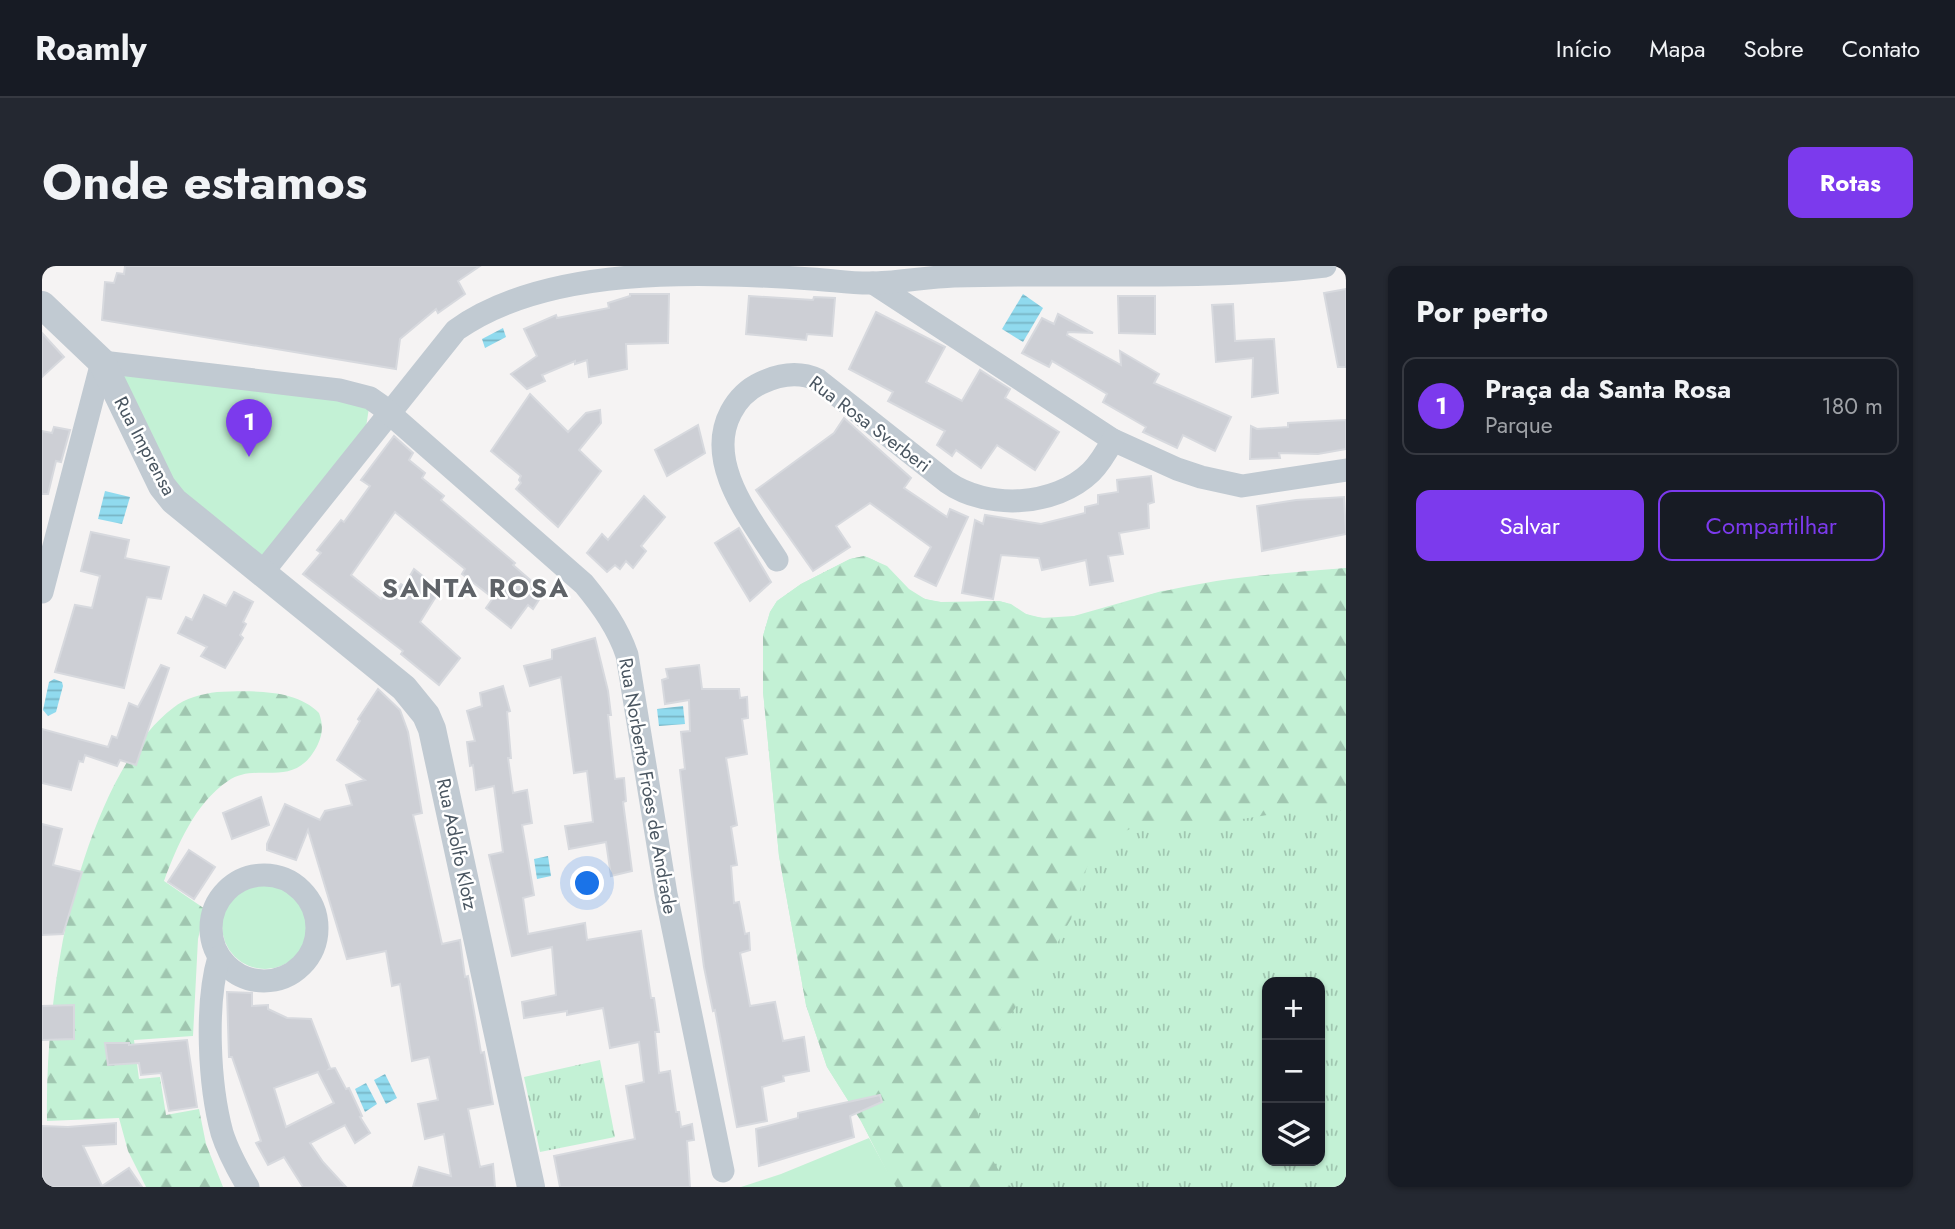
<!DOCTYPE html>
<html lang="pt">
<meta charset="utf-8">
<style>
:root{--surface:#171b24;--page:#242831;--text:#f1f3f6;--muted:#9ea1a6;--line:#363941;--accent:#7c3aed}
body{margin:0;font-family:Jost,sans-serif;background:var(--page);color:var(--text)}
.controls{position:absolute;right:21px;bottom:21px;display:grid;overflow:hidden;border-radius:14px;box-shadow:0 2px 5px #0004}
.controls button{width:63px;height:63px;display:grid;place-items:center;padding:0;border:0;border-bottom:2px solid var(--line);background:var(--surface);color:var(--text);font:35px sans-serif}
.you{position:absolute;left:546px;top:618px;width:24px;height:24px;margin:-18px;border:5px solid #fff;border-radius:50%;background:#1a73e8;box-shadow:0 0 0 10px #1a73e833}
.badge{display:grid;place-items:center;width:46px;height:46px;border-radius:50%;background:var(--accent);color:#fff;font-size:23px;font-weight:700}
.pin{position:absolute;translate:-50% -58px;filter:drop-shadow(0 2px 4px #0008)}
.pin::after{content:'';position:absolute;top:37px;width:24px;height:21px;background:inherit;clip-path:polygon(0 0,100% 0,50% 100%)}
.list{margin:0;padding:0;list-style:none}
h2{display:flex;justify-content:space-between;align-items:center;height:91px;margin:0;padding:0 28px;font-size:30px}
h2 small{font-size:23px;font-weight:400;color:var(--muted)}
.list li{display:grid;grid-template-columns:46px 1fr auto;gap:21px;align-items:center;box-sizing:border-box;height:98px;margin:0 14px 14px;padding:0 14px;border:2px solid var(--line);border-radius:14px}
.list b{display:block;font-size:26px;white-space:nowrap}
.list p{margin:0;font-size:23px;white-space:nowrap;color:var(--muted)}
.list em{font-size:23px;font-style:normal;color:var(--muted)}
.actions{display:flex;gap:14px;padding:21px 28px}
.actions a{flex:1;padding:16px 0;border:2px solid var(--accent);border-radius:14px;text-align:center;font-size:24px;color:var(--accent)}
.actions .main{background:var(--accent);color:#fff}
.icon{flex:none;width:38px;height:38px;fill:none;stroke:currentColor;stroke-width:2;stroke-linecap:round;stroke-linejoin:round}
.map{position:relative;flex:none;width:1304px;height:921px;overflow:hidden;border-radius:14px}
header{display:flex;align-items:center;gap:42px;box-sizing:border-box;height:98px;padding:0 35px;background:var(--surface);border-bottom:2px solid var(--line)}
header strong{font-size:33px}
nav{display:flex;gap:38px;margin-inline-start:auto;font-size:24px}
.intro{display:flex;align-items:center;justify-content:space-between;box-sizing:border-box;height:168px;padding:0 42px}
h1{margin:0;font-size:49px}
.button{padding:18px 32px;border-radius:14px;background:var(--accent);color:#fff;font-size:24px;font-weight:700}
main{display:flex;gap:42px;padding:0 42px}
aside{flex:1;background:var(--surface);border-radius:14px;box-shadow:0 2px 5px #0004}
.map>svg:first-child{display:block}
.grass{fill:url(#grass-tufts);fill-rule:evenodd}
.forest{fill:url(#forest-firs)}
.park{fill:#c3f1d5}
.water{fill:url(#water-rules)}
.building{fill:#cdcfd5;stroke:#d7d9de;stroke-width:2;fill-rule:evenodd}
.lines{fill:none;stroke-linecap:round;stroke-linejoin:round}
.minor{stroke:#c1cad2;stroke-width:23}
.tertiary{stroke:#c1cad2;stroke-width:28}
.labels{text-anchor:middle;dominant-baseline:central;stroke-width:5;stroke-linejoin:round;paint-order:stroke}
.street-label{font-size:19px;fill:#4a5661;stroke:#fff}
.district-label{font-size:26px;font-weight:bold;letter-spacing:2px;fill:#5f6368;stroke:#fff}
</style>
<header>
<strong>Roamly</strong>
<nav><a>Início</a><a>Mapa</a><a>Sobre</a><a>Contato</a></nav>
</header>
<div class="intro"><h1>Onde estamos</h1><a class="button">Rotas</a></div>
<main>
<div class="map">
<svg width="1304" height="921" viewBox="0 0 1304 921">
<defs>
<pattern id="grass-tufts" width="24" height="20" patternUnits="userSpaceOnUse" patternTransform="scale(1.75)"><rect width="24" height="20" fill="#c3f1d5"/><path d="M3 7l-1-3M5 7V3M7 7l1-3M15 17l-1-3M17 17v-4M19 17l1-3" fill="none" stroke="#a0c6b0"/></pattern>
<pattern id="forest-firs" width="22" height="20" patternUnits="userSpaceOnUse" patternTransform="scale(1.75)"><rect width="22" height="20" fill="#c3f1d5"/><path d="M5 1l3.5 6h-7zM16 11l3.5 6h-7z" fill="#a0c6b0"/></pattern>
<pattern id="water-rules" width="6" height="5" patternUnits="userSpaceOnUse" patternTransform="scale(1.75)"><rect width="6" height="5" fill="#90daee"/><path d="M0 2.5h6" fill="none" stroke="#78b4c4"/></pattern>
</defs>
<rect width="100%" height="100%" fill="#f5f3f3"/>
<g class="grass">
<path d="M 822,290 L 845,300 L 867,323 L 883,333 L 899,336 L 957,335 L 969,338 L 984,348 L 1000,352 L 1032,350 L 1120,325 L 1304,302 L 1304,921 L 853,921 L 819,855 L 785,801 L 764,739 L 737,590 L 721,425 L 721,370 L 728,346 L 735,335 L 759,318 L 808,293 ZM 1225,716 L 1278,716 L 1278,895 L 1225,895 Z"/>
<polygon points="558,794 573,871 498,886 482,811"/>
</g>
<g class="forest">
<path d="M 822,290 C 852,299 859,327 887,334 C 909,340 933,334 956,335 C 967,336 974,344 984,348 C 994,352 1006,353 1016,352 C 1051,350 1085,334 1119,326 C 1180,311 1242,307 1304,302 L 1304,545 L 1269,542 L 1168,558 L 1124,558 L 1090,562 L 1067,573 L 1050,585 L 1029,653 L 1001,702 L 953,771 L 940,803 L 936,851 L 947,888 L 963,915 L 969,921 L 853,921 L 819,855 L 785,801 L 764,739 L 737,590 L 721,425 L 721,370 L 728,346 L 735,335 L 759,318 L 808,293 Z"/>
<path d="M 175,426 C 207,425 253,422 277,447 C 281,458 281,467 276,478 C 253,526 216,494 186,515 C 153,537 135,580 122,615 L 163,643 L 156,673 L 151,770 L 92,774 L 97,813 L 118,811 L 124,849 L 157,843 L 164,878 L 181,921 L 104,921 L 86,885 L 77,852 L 5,855 C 4,799 9,741 19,685 C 32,611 69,489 131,442 C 143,432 160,428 175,426 Z"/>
</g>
<g class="park">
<polygon points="79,108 316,133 327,142 324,161 228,285 217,290 129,222"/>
<circle cx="223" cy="660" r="43"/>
<polygon points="827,872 854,921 699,921 739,908"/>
</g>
<g class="water">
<polygon points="981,28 1001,42 981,76 960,63"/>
<polygon points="461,62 464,71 443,82 440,73"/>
<polygon points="63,225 88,231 80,258 56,253"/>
<polygon points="12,413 20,416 21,420 14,446 6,450 1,444 7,416"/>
<polygon points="641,440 643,458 617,460 615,443"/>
<polygon points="506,590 509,610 495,613 492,593"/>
<polygon points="343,808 355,832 344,838 332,814"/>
<polygon points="324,817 335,838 323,846 313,823"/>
</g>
<g class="building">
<polygon points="83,0 438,0 416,15 423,28 396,47 394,43 358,73 354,103 60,54 63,16 72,17 75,7 82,8"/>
<polygon points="1304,23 1304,101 1296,101 1282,27"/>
<polygon points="588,28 627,28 626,77 584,78 585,103 547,111 545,94 533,98 533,95 500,109 503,115 485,123 469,108 495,90 482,63 514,49 515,52 567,42 566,37 588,30"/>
<polygon points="707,30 771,34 772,31 793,32 790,70 765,68 764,74 704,68"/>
<polygon points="1076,30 1113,30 1113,68 1077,67"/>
<polygon points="1191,38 1193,75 1232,73 1236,127 1210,131 1211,92 1174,96 1170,39"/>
<polygon points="834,46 903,81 884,116 920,135 938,104 968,123 963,132 1017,166 993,204 955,179 939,202 914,184 910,190 895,179 903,165 846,135 851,126 807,103"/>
<polygon points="1016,48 1051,67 1026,66 1025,69 1079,99 1078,85 1117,108 1112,117 1189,151 1173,185 1141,169 1135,182 1101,166 1104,161 1061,136 1065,128 1010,95 1007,101 980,87 1000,52 1012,58"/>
<polygon points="0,67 22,91 0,111"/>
<polygon points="488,128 526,166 544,147 558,144 559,157 537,184 559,205 516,261 474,223 479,217 477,214 479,210 449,185"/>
<polygon points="802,152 869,212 862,222 905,251 908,243 926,251 894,320 873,310 889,281 828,237 794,260 808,281 771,305 714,224 792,167"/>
<polygon points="1304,154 1304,183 1276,188 1237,187 1238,192 1208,193 1209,160 1215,163 1246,161 1246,157"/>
<polygon points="656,159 663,187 625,210 613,184"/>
<polygon points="12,161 28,164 19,196 14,195 6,228 0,228 0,165 10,167"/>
<polygon points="352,170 371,187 367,194 383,207 380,212 402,230 399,234 473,297 471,299 502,326 491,343 486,339 469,362 444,342 451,332 420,308 423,303 353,246 309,309 339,333 346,325 351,328 359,318 362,320 372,303 398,324 378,356 418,392 397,419 359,388 361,385 261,308 279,287 275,284 299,254 302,256 328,220 319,214"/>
<polygon points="1109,210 1112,236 1106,238 1107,262 1077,267 1081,288 1066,290 1071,315 1048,319 1044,294 1000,304 997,292 959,289 951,333 920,327 933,254 941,258 943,249 999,258 1043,247 1043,241 1056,238 1056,229 1076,226 1075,214"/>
<polygon points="602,230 623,251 599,280 604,285 591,302 584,295 578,303 573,299 565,306 545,287 560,268 566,274"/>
<polygon points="1302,231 1304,268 1220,285 1215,240 1254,234"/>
<polygon points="697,262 729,316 708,335 673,277"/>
<polygon points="49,266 87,274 83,292 127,301 119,333 105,331 82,422 13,406 33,339 50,342 58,310 39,305"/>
<polygon points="192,326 211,336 201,356 204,358 198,369 201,372 183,402 159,390 165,381 136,367 144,351 150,354 162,329 184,340"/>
<polygon points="553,372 566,425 569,449 566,449 573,513 582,512 584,535 581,536 590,605 569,610 564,576 527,583 523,560 551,556 545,505 532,507 519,411 488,420 482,400 510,393 510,384"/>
<polygon points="119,399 127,402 94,499 78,494 75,500 43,489 41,496 37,495 29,524 0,517 0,463 66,481 70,470 75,472 87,437 96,441"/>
<polygon points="657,399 660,423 697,423 698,432 705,431 706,452 700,453 705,488 684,492 695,559 689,561 695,599 689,600 692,637 697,636 703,668 707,667 708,684 698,687 708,740 733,736 741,775 762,771 767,805 741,810 742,815 720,821 725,855 695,861 673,744 671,745 662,701 650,609 638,504 643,503 639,466 648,465 647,434 623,438 620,414 626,412 624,403"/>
<polygon points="461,420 468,445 465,446 469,492 466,492 471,527 485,524 490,557 480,559 492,629 481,632 486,668 543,657 545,674 599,665 609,732 612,732 617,766 613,766 617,807 628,805 634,846 637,846 639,861 650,858 652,874 645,875 648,921 518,921 512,890 593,873 584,820 602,816 597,776 568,782 561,742 525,749 525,745 482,752 480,736 514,729 510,681 470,690 447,589 461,586 452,520 434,524 431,499 428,500 425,476 433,475 425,445 440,440 438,427"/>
<polygon points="336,423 358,444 366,466 380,547 371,549 400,678 418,674 423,711 426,710 439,787 442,786 451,838 426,843 438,901 451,898 453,921 371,921 377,901 409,910 402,868 383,873 376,838 396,834 387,791 370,795 358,718 350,720 344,685 305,693 266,564 254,594 225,584 225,578 243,538 278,554 283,545 310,539 304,519 323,514 295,494 318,455 316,453"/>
<polygon points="219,531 227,559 190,573 181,547"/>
<polygon points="0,558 20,563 11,599 40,606 21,668 0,669"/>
<polygon points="147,584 173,601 152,633 126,616"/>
<path d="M 185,726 L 210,727 L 210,740 L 226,739 L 226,743 L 245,752 L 269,753 L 288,802 L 287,803 L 293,802 L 304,823 L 307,822 L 320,850 L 318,851 L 328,867 L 313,877 L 303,859 L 268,877 L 281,896 L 304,921 L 261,921 L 242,891 L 226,899 L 214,877 L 219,875 L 190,791 L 187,791 ZM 276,806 L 292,837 L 244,861 L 232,822 Z"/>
<polygon points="32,739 32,773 0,774 0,740"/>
<polygon points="145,774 155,841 127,845 119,807 99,809 97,797 66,799 63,777 87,777 87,779"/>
<polygon points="838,829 840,836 808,850 812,871 717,900 714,863 756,852 756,847"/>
<polygon points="74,857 74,878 41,880 60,920 87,902 100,921 6,921 0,911 0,860 26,861"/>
</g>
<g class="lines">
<g class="minor">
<polyline points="831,17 1071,174 1135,203 1159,211 1200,220 1304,204"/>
<path d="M 735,294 C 709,253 662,197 689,146 C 696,133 706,123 719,117 C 738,108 757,105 776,114 L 905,216 C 945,244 1013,241 1049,206 C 1058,197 1065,185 1071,174"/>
<path d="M 220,307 L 414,64 C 504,0 656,5 770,13 C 790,14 812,18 833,17 C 860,16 886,11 912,10 C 1036,6 1160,15 1283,0"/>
<path d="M 0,326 L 60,96 L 297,124 L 328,132 L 338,139 L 542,318 C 560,340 576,362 585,389 L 624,628 L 681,905"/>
<circle cx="222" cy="662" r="53"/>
<path d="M 177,691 C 163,738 167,819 180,867 C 186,886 196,904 206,921"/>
</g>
<polyline class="tertiary" points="0,39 60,96 120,220 132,235 362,422 384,449 390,463 489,921"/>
</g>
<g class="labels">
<g class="street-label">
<text transform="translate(828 158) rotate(37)">Rua Rosa Sverberi</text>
<text transform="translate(103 180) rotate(62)">Rua Imprensa</text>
<text transform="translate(606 520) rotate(80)">Rua Norberto Fróes de Andrade</text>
<text transform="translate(415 578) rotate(78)">Rua Adolfo Klotz</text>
</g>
<g class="district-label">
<text x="434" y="322">SANTA ROSA</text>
</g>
</g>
</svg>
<div class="controls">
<button>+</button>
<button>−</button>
<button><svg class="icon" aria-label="layers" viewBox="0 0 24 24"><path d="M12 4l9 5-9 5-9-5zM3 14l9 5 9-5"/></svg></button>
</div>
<div class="you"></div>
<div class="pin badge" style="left:207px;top:191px">1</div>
</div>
<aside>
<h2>Por perto<small></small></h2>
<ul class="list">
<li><span class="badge">1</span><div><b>Praça da Santa Rosa</b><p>Parque</p></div><em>180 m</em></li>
</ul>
<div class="actions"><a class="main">Salvar</a><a>Compartilhar</a></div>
</aside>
</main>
